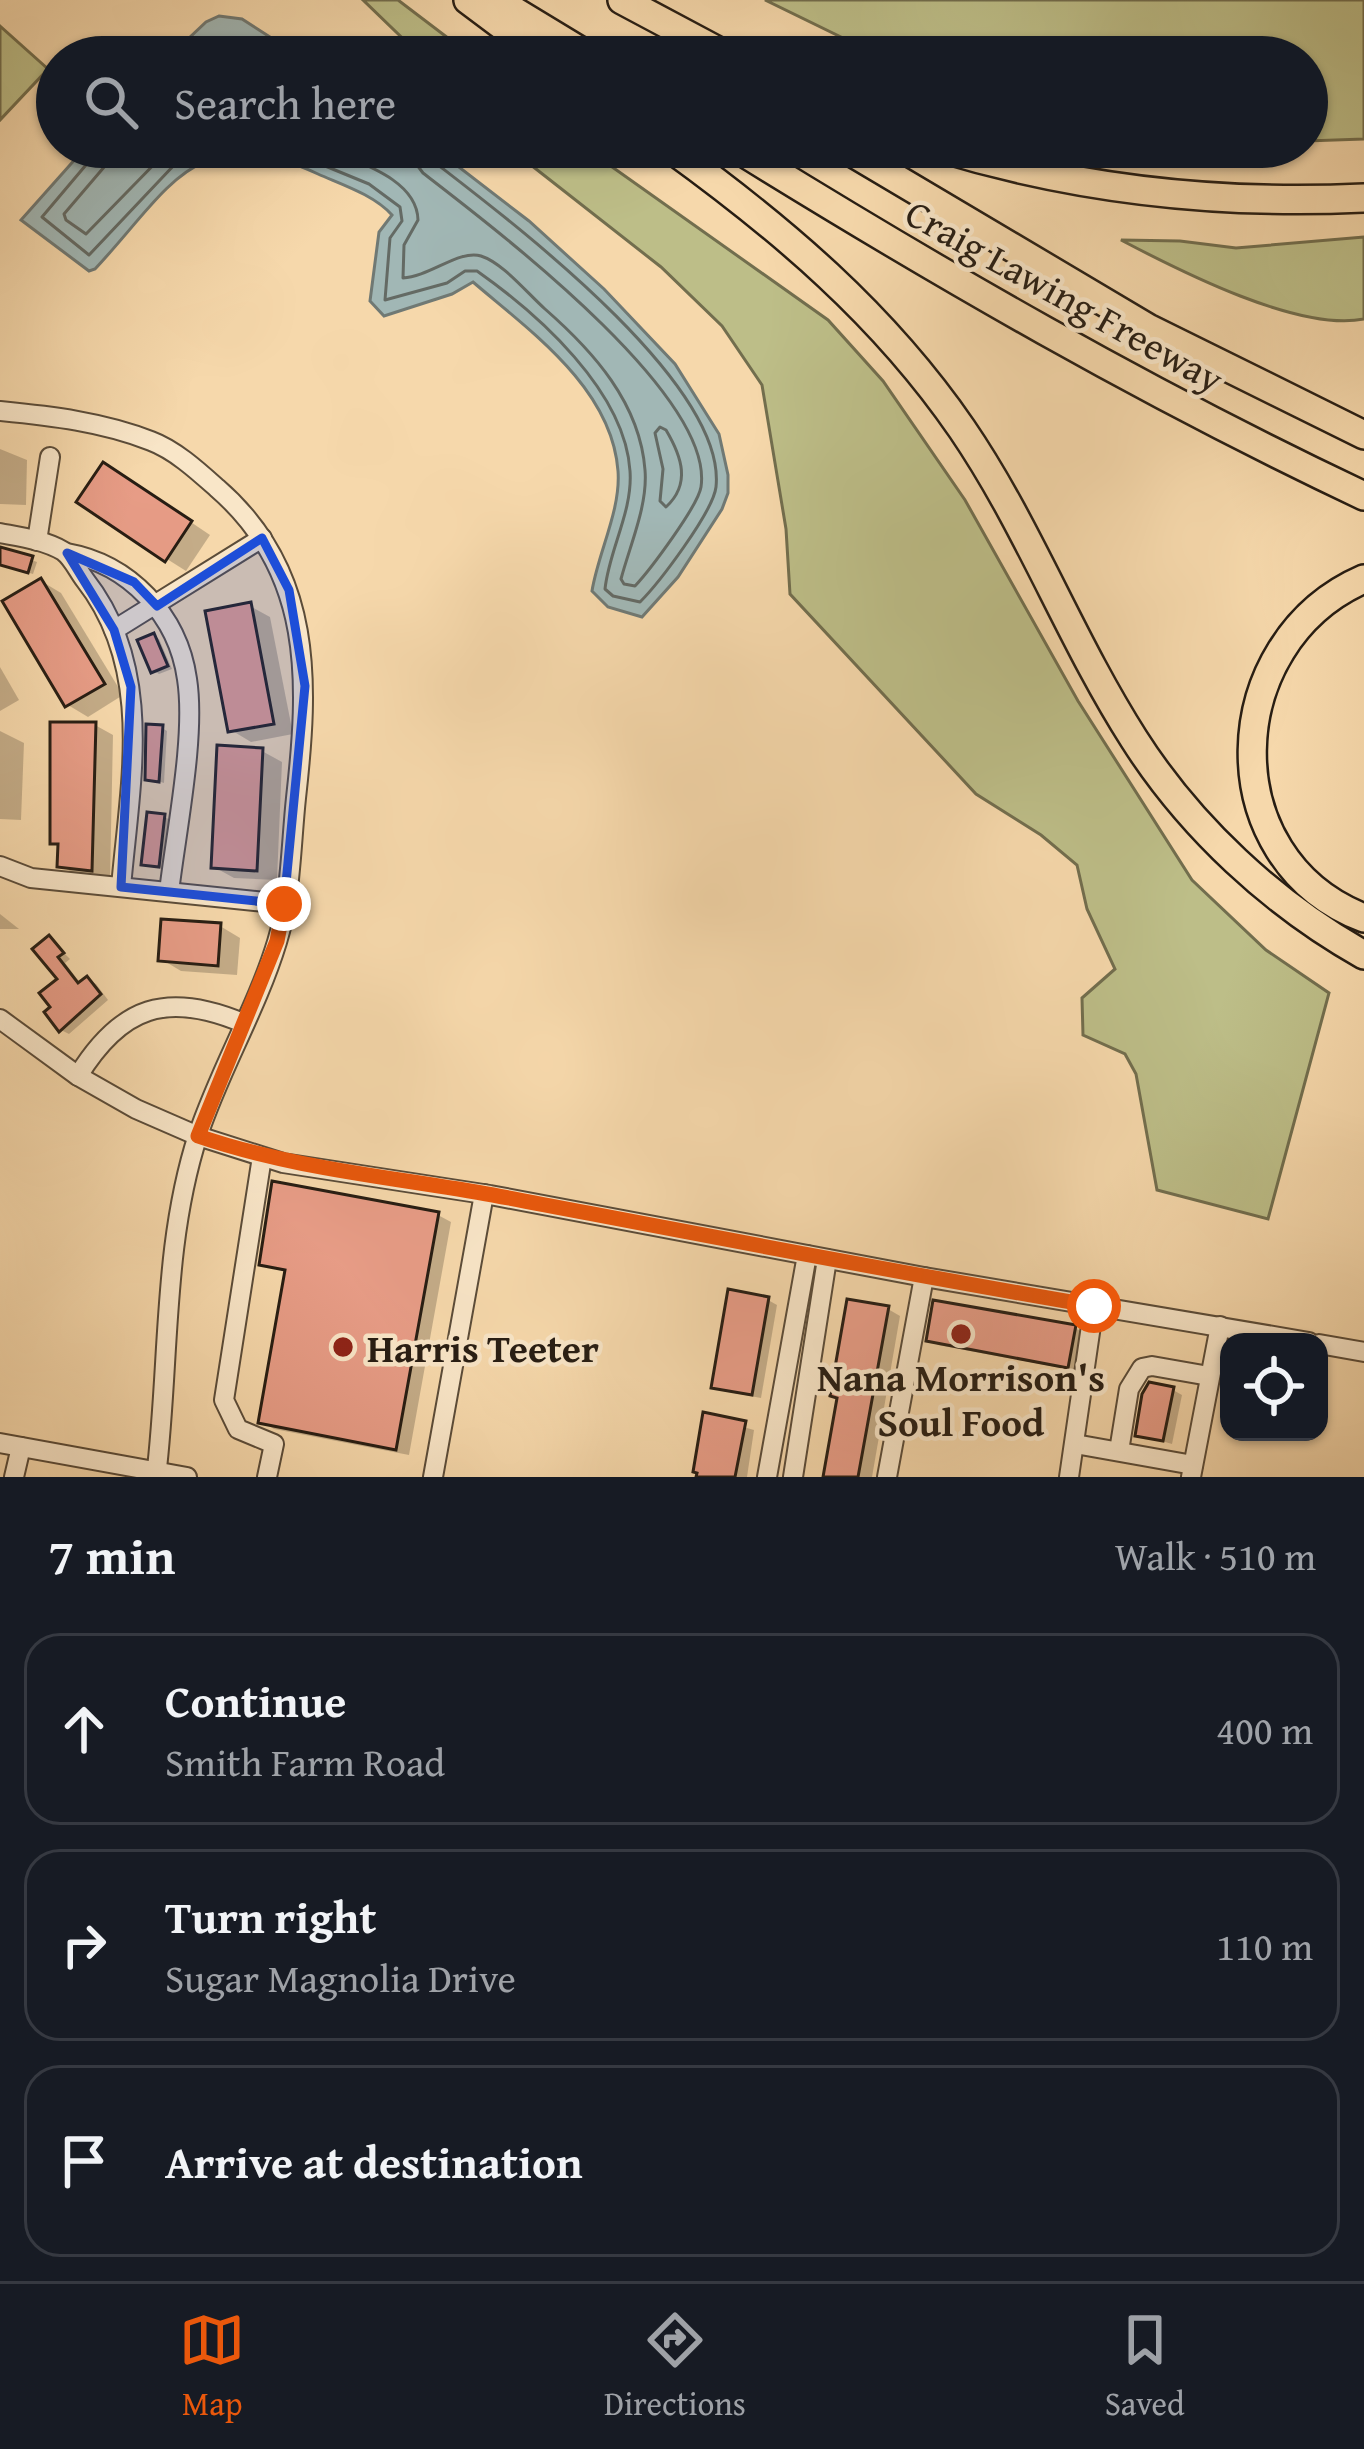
<!DOCTYPE html>
<meta charset="utf-8">
<style>
:root{--surface:#171b24;--page:#242831;--text:#f1f3f6;--muted:#9ea1a6;--line:#363941;--accent:#ea580c}
body{margin:0;font-family:"Gentium Book Plus",serif;background:var(--page);color:var(--text)}
.controls{position:absolute;right:36px;bottom:36px;display:grid;overflow:hidden;border-radius:24px;box-shadow:0 3px 9px #0004}
.controls button{width:108px;height:108px;display:grid;place-items:center;padding:0;border:0;border-bottom:3px solid var(--line);background:var(--surface);color:var(--text);font:60px sans-serif}
.stop{position:absolute;width:36px;height:36px;margin:-27px;border:9px solid #ea580c;border-radius:50%;background:#fff}
.stop.end{background:#ea580c;border-color:#fff;box-shadow:0 3px 12px #0008}
.list{margin:0;padding:0;list-style:none}
h2{display:flex;justify-content:space-between;align-items:center;height:156px;margin:0;padding:0 48px;font-size:51px}
h2 small{font-size:39px;font-weight:400;color:var(--muted)}
.list li{display:grid;grid-template-columns:78px 1fr auto;gap:36px;align-items:center;box-sizing:border-box;height:192px;margin:0 24px 24px;padding:0 24px;border:3px solid var(--line);border-radius:36px}
.list b{display:block;font-size:45px;white-space:nowrap}
.list p{margin:0;font-size:39px;white-space:nowrap;color:var(--muted)}
.list em{font-size:39px;font-style:normal;color:var(--muted)}
.icon{flex:none;width:66px;height:66px;fill:none;stroke:currentColor;stroke-width:2;stroke-linecap:round;stroke-linejoin:round}
.map{position:relative;flex:none;width:1364px;height:1477px;overflow:hidden}
.search{position:absolute;background:var(--surface);box-shadow:0 3px 9px #0004;left:36px;right:36px;top:36px;height:132px;display:flex;align-items:center;gap:30px;box-sizing:border-box;padding:0 42px;border-radius:66px;color:var(--muted);font-size:45px}
.sheet{height:804px;background:var(--surface)}
nav{display:flex;justify-content:space-around;align-items:center;box-sizing:border-box;height:168px;border-top:3px solid var(--line);background:var(--surface);font-size:33px;color:var(--muted)}
nav a{display:grid;justify-items:center;gap:6px}
nav .on{color:var(--accent)}
.map>svg:first-child{display:block}
.green{fill:#bdbe88;stroke:#726e4e;stroke-width:3}
.water{fill:#a1b7b5;stroke:#707974;stroke-width:3}
.shadow{fill:#0003}
.lines{fill:none;stroke-linecap:round;stroke-linejoin:round}
.shore{stroke:#646a64;stroke-width:3}
.building{fill:#e79c86;stroke:#271d13;stroke-width:3}
.minor-casing{stroke:#5b4c39;stroke-width:22}
.highway-casing{stroke:#271d13;stroke-width:32}
.minor{stroke:#f9e6c8;stroke-width:18}
.highway{stroke:#f6d8ab;stroke-width:27}
.route{stroke:#ea580c;stroke-width:15}
.marked{fill:#1d4ed8;fill-opacity:0.2;stroke:#1d4ed8;stroke-width:9;stroke-linejoin:round}
.poi-dot{fill:#8f2418;stroke:#f9e6c8;stroke-width:4.5}
.labels{text-anchor:middle;dominant-baseline:central;stroke-width:9;stroke-linejoin:round;paint-order:stroke}
.street-label{font-size:39px;fill:#271d13;stroke:#f9e6c8}
.poi-label{font-size:39px;font-weight:bold;fill:#271d13;stroke:#f9e6c8;text-anchor:start}
</style>
<div class="map">
<svg width="1364" height="1477" viewBox="0 0 1364 1477">
<rect width="100%" height="100%" fill="#f6d8ab"/>
<filter id="stains"><feTurbulence type="fractalNoise" baseFrequency=".00167" numOctaves="4"/><feColorMatrix values="0 0 0 0 .2 0 0 0 0 .09 0 0 0 0 .02 0 0 0 .5 -.17"/></filter>
<radialGradient id="worn" r=".72"><stop offset=".6" stop-color="#630" stop-opacity="0"/><stop offset="1" stop-color="#630" stop-opacity=".3"/></radialGradient>
<g class="green">
<polygon points="363,0 398,0 473,57 422,57"/>
<polygon points="765,0 1364,0 1364,139 1307,141 1307,57 882,57"/>
<polygon points="0,26 48,69 0,120"/>
<polygon points="508,147 584,147 828,320 883,381 965,500 1078,701 1192,880 1266,950 1329,993 1268,1219 1157,1190 1136,1074 1125,1054 1083,1035 1082,998 1115,969 1087,909 1077,865 1041,835 976,794 790,594 786,529 762,385 722,326 661,267"/>
<path d="M 1364,237 L 1364,319 C 1299,332 1180,271 1121,240 L 1180,241 L 1236,248 Z"/>
</g>
<g class="water">
<polygon points="219,16 242,19 301,57 169,57 206,22"/>
<path d="M 86,147 L 433,147 L 529,221 L 604,289 L 675,364 L 719,434 L 728,475 L 728,493 L 722,509 L 678,577 L 642,617 L 608,607 L 592,591 C 598,553 621,510 618,471 C 612,388 530,331 473,282 L 452,294 L 384,316 L 370,301 L 379,232 L 392,215 C 374,195 343,185 318,174 C 195,118 170,189 95,269 L 89,271 L 21,220 Z"/>
</g>
<g class="shadow">
<polygon points="0,449 27,460 26,505 0,504"/>
<polygon points="124,477 210,535 186,571 167,559"/>
<polygon points="0,549 37,562 33,574 0,564"/>
<polygon points="41,581 61,593 123,695 88,717 68,705"/>
<polygon points="250,606 270,617 293,734 251,742 231,730"/>
<polygon points="154,636 159,639 172,669 159,674 154,671"/>
<polygon points="0,667 19,700 0,711"/>
<polygon points="95,725 113,735 110,879 78,876 60,865 61,847 53,843"/>
<polygon points="162,728 167,731 164,783 148,778"/>
<polygon points="0,731 24,743 21,820 0,819"/>
<polygon points="262,751 282,762 277,880 234,878 214,867"/>
<polygon points="165,817 170,820 164,868 150,866 145,863"/>
<polygon points="0,914 19,929 0,929"/>
<polygon points="220,926 240,938 237,975 181,971 161,959"/>
<polygon points="49,938 70,959 65,963 81,984 87,979 96,984 108,1000 69,1034 61,1030 61,980"/>
<polygon points="438,1215 451,1222 409,1455 274,1429 261,1421 288,1273 262,1263"/>
<polygon points="768,1300 777,1305 761,1398 723,1391 714,1386"/>
<polygon points="888,1309 900,1316 872,1477 826,1477 840,1399"/>
<polygon points="1075,1328 1084,1333 1077,1371 938,1345 929,1339"/>
<polygon points="1173,1390 1182,1395 1172,1444 1138,1434"/>
<polygon points="705,1416 754,1430 747,1477 695,1477"/>
</g>
<g class="lines">
<g class="shore">
<polyline points="94,147 91,159 42,217 89,255 177,162 203,147"/>
<polyline points="110,147 105,166 64,214 66,220 86,234 171,147"/>
<path d="M 279,147 L 369,184 L 400,207 L 402,221 L 390,238 L 385,300 L 447,283 L 465,271 L 477,271 C 538,314 625,391 630,471 C 633,511 609,550 605,589 L 613,596 L 640,602 C 659,583 713,512 716,487 C 727,383 509,220 433,161 L 428,147"/>
<path d="M 324,147 C 356,162 417,178 418,220 L 404,245 L 403,278 C 429,277 460,249 481,256 C 503,263 527,293 545,309 C 593,351 640,403 645,470 C 648,505 630,545 621,579 L 624,584 L 635,586 C 650,570 698,506 701,487 C 715,394 491,226 423,173 L 414,161 L 412,147"/>
<path d="M 660,427 L 666,430 C 682,457 691,484 666,507 L 660,501 L 663,469 L 655,433 Z"/>
</g>
</g>
<g class="building">
<polygon points="103,462 192,521 165,562 76,502"/>
<polygon points="0,547 33,556 28,573 0,565"/>
<polygon points="41,578 105,684 65,707 2,601"/>
<polygon points="251,602 274,724 228,732 205,611"/>
<polygon points="154,633 168,666 151,673 137,640"/>
<polygon points="50,722 96,722 92,871 57,867 58,844 50,844"/>
<polygon points="146,724 163,725 159,782 145,780"/>
<polygon points="217,745 263,748 257,871 211,868"/>
<polygon points="147,812 165,814 159,867 141,865"/>
<polygon points="161,919 221,923 218,966 158,961"/>
<polygon points="49,935 64,953 58,957 78,983 87,976 101,994 59,1032 44,1012 50,1007 39,993 57,979 32,949"/>
<polygon points="272,1181 439,1212 396,1450 258,1423 285,1270 259,1265"/>
<polygon points="728,1289 769,1297 752,1395 711,1388"/>
<polygon points="847,1299 889,1306 858,1477 823,1477 837,1398 830,1396"/>
<polygon points="933,1300 1076,1325 1068,1368 926,1341"/>
<polygon points="1149,1382 1174,1387 1163,1441 1135,1436 1142,1394"/>
<polygon points="703,1412 746,1421 735,1477 696,1477 697,1473 693,1472"/>
</g>
<g class="lines">
<g class="minor-casing">
<g id="minor">
<path d="M 0,411 C 51,416 103,422 151,441 C 175,450 198,471 217,488 C 314,572 309,682 296,798 C 291,845 291,897 277,942 C 257,1008 220,1069 198,1135 C 162,1246 170,1363 156,1477"/>
<path d="M 0,533 C 21,537 44,540 63,551 C 72,557 78,571 85,580 C 155,669 130,783 121,887"/>
<polyline points="37,541 50,457"/>
<path d="M 67,553 C 129,564 178,615 187,679 C 196,736 176,832 169,892"/>
<polyline points="114,630 262,538"/>
<polyline points="0,866 31,878 284,904"/>
<polyline points="0,1019 78,1076 136,1109 198,1136 283,1163 490,1195 924,1277 1309,1342"/>
<path d="M 78,1076 C 121,1006 167,991 243,1023"/>
<polyline points="262,1157 224,1400 238,1429 274,1444 267,1477"/>
<polyline points="1319,1344 1364,1352"/>
<polyline points="0,1443 187,1477"/>
<polyline points="1075,1444 1193,1465"/>
<polyline points="1119,1451 1129,1389 1142,1368 1152,1366 1209,1376"/>
<polyline points="14,1477 21,1447"/>
<polyline points="433,1477 484,1194"/>
<polyline points="767,1477 807,1255"/>
<polyline points="793,1477 827,1259"/>
<polyline points="887,1477 924,1277"/>
<polyline points="1069,1477 1094,1305"/>
<polyline points="1191,1477 1220,1326"/>
</g>
</g>
<g class="highway-casing">
<g id="highway">
<polyline points="468,0 544,57"/>
<polyline points="496,0 590,57"/>
<polyline points="622,0 729,57"/>
<path d="M 669,147 C 781,228 883,314 962,429 C 1029,527 1070,639 1134,739 C 1190,827 1273,904 1364,955"/>
<path d="M 735,147 C 940,274 1146,393 1364,496"/>
<polyline points="843,147 1148,328 1364,435"/>
<path d="M 938,147 C 1078,190 1218,205 1364,198"/>
<path d="M 1364,579 C 1219,642 1211,859 1364,918"/>
</g>
</g>
<use href="#minor" class="minor"/>
<use href="#highway" class="highway"/>
</g>
<g class="lines">
<path class="route" d="M 284,904 L 277,941 L 198,1136 C 294,1169 393,1177 493,1195 C 693,1233 893,1272 1094,1306"/>
</g>
<path class="marked" d="M 262,538 L 289,590 L 305,686 L 284,904 L 121,887 L 131,687 L 114,630 L 67,553 L 134,582 L 157,606 Z"/>
<g class="poi-dot">
<circle cx="961" cy="1334" r="12"/>
<circle cx="343" cy="1347" r="12"/>
</g>
<g class="labels">
<g class="street-label">
<text transform="translate(1065 295) rotate(29)">Craig Lawing Freeway</text>
</g>
<g class="poi-label">
<text x="367" y="1347">Harris Teeter</text>
<text x="961" y="1376" text-anchor="middle">Nana Morrison's<tspan x="961" dy="45">Soul Food</tspan></text>
</g>
</g>
<rect width="100%" height="100%" filter="url(#stains)"/>
<rect width="100%" height="100%" fill="url(#worn)"/>
</svg>
<div class="controls">
<button><svg class="icon" aria-label="locate" viewBox="0 0 24 24"><circle cx="12" cy="12" r="6"/><path d="M12 2v4M12 18v4M2 12h4M18 12h4"/></svg></button>
</div>
<div class="stop" style="left:1094px;top:1306px"></div>
<div class="stop end" style="left:284px;top:904px"></div>
<div class="search"><svg class="icon" aria-label="search" viewBox="0 0 24 24"><circle cx="10" cy="10" r="6"/><path d="M15 15l6 6"/></svg>Search here</div>
</div>
<section class="sheet">
<h2>7 min<small>Walk · 510 m</small></h2>
<ul class="list">
<li><svg class="icon" aria-label="ahead" viewBox="0 0 24 24"><path d="M12 20V5M6 11l6-6 6 6"/></svg><div><b>Continue</b><p>Smith Farm Road</p></div><em>400 m</em></li>
<li><svg class="icon" aria-label="right" viewBox="0 0 24 24"><path d="M7 20v-9h11M14 6l5 5-5 5"/></svg><div><b>Turn right</b><p>Sugar Magnolia Drive</p></div><em>110 m</em></li>
<li><svg class="icon" aria-label="arrive" viewBox="0 0 24 24"><path d="M6 21V4h12l-3 4 3 4H6"/></svg><div><b>Arrive at destination</b></div></li>
</ul>
</section>
<nav>
<a class="on"><svg class="icon" aria-label="map" viewBox="0 0 24 24"><path d="M3 6l6-2 6 2 6-2v14l-6 2-6-2-6 2zM9 4v14M15 6v14"/></svg>Map</a>
<a><svg class="icon" aria-label="directions" viewBox="0 0 24 24"><path d="M12 3l9 9-9 9-9-9zM9 14v-3h6M13 9l2 2-2 2"/></svg>Directions</a>
<a><svg class="icon" aria-label="saved" viewBox="0 0 24 24"><path d="M7 4h10v16l-5-4-5 4z"/></svg>Saved</a>
</nav>
